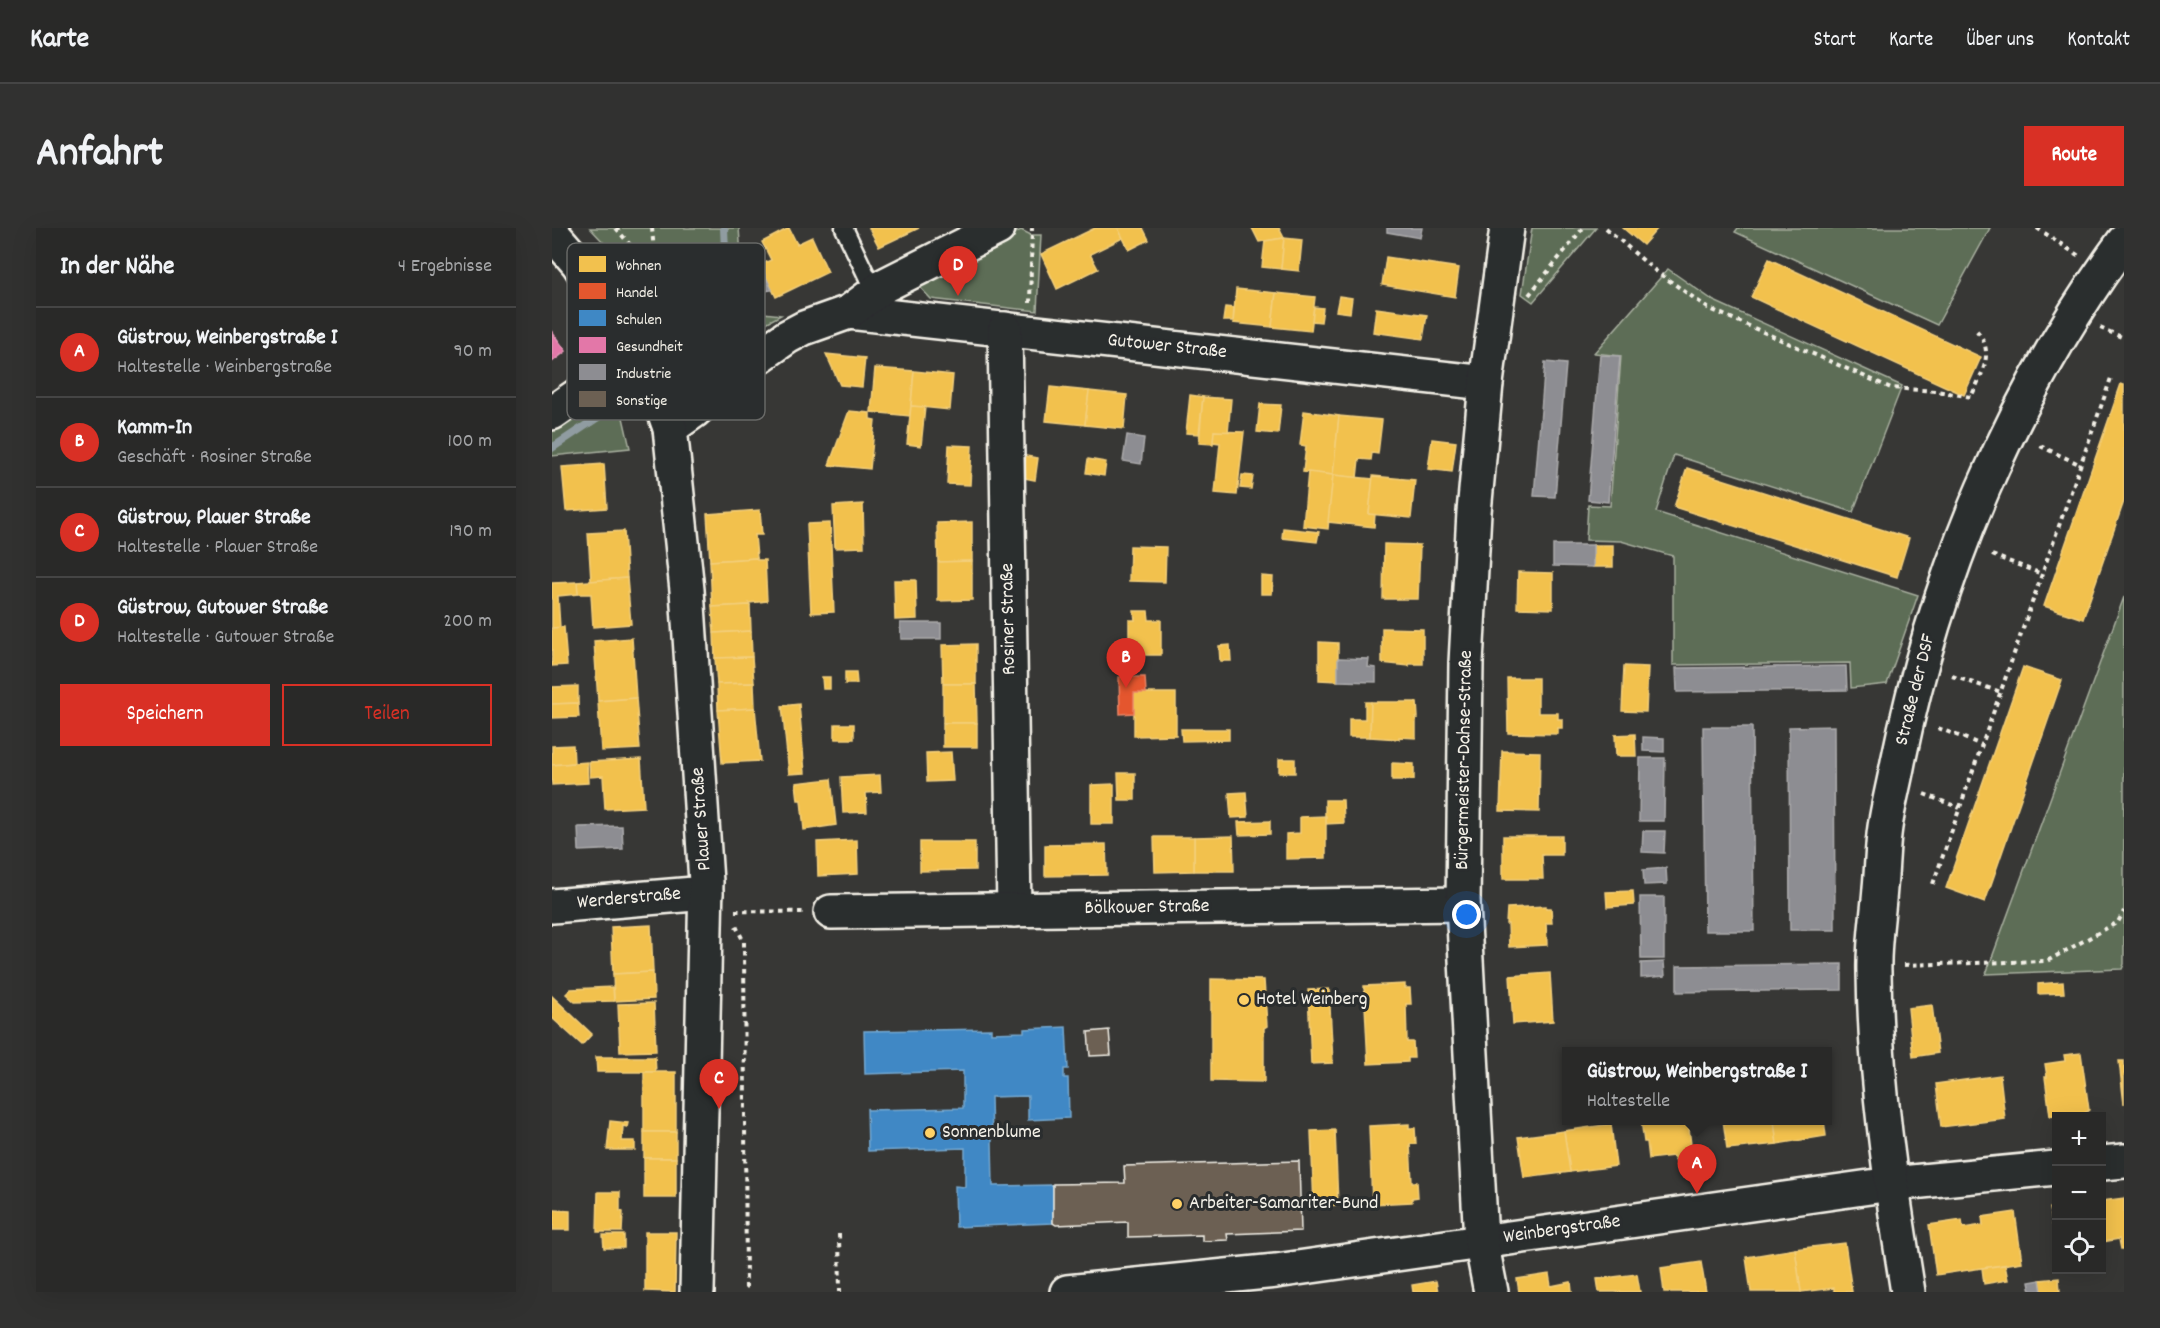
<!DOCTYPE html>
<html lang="de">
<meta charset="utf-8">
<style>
:root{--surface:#292928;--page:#313130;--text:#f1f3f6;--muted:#a5a6a8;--line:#454545;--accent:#d93025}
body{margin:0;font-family:Dekko,sans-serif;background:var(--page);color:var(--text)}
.controls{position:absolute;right:18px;bottom:18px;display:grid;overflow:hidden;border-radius:0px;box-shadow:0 6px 24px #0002}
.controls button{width:54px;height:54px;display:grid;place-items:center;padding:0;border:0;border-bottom:2px solid var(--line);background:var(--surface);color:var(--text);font:30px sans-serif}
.you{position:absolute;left:915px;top:687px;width:21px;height:21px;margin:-15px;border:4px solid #fff;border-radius:50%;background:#1a73e8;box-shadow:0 0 0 9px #1a73e833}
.badge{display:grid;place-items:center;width:39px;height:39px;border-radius:50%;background:var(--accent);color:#fff;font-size:20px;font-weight:700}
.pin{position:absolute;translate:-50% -50px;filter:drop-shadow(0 2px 3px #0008)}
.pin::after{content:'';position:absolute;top:32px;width:21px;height:18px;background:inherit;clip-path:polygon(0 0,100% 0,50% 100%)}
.popup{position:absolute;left:1010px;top:819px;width:270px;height:78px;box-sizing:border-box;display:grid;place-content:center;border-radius:0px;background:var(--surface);filter:drop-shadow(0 2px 4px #0005);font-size:20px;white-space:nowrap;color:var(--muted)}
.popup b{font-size:22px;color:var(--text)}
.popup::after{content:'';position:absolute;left:50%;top:100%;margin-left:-12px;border:12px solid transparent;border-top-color:var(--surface)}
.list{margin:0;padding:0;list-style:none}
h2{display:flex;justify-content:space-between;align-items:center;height:78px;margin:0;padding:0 24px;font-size:26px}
h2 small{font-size:20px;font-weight:400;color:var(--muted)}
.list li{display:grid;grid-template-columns:39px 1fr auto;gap:18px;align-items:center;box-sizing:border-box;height:90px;padding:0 24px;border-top:2px solid var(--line)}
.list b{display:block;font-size:22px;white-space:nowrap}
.list p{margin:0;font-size:20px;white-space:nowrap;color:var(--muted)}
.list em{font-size:20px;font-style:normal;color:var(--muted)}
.actions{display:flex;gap:12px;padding:18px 24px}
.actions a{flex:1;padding:14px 0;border:2px solid var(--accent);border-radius:0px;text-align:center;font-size:21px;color:var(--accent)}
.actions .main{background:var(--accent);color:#fff}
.icon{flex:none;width:33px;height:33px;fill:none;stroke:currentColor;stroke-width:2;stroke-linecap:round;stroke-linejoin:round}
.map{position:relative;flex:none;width:1572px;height:1064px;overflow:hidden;border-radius:0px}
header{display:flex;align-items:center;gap:36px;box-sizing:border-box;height:84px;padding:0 30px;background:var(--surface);border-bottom:2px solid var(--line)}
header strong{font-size:28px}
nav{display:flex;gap:33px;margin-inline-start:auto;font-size:21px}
.intro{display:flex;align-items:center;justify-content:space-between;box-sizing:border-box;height:144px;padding:0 36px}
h1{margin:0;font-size:42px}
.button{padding:15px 27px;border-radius:0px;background:var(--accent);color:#fff;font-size:21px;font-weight:700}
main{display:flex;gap:36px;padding:0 36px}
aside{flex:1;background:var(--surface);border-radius:0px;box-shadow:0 6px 24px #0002}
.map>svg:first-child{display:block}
.green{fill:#5d6d56;stroke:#a8af9f;stroke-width:1.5}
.homes{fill:#f2c14e;stroke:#f3cf7c;stroke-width:1.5}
.shops{fill:#e4572e;stroke:#e98566;stroke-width:1.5}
.schools{fill:#3f88c5;stroke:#75a8d0;stroke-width:1.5}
.health{fill:#e377a8;stroke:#e89cbb;stroke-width:1.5}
.industry{fill:#8d8d92;stroke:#acabac;stroke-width:1.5}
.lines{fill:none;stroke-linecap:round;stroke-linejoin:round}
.stream{stroke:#909ca1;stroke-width:8}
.building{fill:#6c6053;stroke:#f4f1e8;stroke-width:1.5}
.lane-casing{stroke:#f4f1e8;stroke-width:21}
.street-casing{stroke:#f4f1e8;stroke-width:38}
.secondary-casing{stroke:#f4f1e8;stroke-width:38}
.path{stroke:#f4f1e8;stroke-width:4;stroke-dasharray:4.5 4.5;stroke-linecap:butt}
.lane{stroke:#2a2d2e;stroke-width:16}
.street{stroke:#2a2d2e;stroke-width:33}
.secondary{stroke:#2a2d2e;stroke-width:33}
.poi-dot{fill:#ffd166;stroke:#2a2d2e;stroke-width:2}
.labels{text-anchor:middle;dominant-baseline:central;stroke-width:6;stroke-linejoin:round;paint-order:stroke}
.street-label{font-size:20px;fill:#f4f1e8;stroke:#2a2d2e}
.poi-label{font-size:20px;fill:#f4f1e8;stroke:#2a2d2e;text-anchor:start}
.key{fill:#2a2d2e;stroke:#676866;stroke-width:1.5}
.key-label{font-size:16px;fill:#f4f1e8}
</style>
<header>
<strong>Karte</strong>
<nav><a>Start</a><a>Karte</a><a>Über uns</a><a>Kontakt</a></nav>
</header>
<div class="intro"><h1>Anfahrt</h1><a class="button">Route</a></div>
<main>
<aside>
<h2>In der Nähe<small>4 Ergebnisse</small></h2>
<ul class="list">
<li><span class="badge">A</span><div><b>Güstrow, Weinbergstraße I</b><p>Haltestelle · Weinbergstraße</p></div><em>90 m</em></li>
<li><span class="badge">B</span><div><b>Kamm-In</b><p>Geschäft · Rosiner Straße</p></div><em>100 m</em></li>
<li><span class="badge">C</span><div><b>Güstrow, Plauer Straße</b><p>Haltestelle · Plauer Straße</p></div><em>190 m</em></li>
<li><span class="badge">D</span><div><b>Güstrow, Gutower Straße</b><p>Haltestelle · Gutower Straße</p></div><em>200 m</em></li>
</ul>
<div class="actions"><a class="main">Speichern</a><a>Teilen</a></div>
</aside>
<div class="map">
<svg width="1572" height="1064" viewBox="0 0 1572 1064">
<rect width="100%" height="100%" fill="#373735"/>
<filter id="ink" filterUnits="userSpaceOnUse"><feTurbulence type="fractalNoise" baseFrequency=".0167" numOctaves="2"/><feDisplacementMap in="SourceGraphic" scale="12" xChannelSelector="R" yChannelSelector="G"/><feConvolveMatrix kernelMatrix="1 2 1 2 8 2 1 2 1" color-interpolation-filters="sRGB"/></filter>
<g filter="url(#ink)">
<g class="green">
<polygon points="38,0 187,0 193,83 229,87 201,102 139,155 116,112 113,92 72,36"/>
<polygon points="980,0 1044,0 981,74 970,66"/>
<polygon points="1186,0 1438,0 1385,97 1183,4"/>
<polygon points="469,2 479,7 489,7 485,83 379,71 364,55"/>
<polygon points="1116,41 1162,73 1350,158 1301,284 1122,227 1104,284 1366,367 1335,456 1299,460 1298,435 1121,437 1121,328 1069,313 1034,312 1036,277 1058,278 1069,128 1042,125"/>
<polygon points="58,168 70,185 78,220 0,228 0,201 36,174"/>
<polygon points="1572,369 1572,736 1570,741 1434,746"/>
</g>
<g class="homes">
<polygon points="237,0 245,16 260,9 276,44 224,69 208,37 219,32 210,14"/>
<polygon points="317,0 367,0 327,19"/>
<polygon points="543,0 566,0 571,10 538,26 546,41 505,61 489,26"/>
<polygon points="566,0 591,0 597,12 577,22"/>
<polygon points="700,0 727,0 732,10 707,14"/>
<polygon points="1071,0 1106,0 1091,17"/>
<polygon points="732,10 729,41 710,39 713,13"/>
<polygon points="732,10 750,12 747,43 729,41"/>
<polygon points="834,29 907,40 903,69 830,57"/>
<polygon points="1217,31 1429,129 1412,167 1199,69"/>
<polygon points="684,61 724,65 720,99 681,95"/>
<polygon points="724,65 763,69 759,103 720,99"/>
<polygon points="787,68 800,70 798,85 784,83"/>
<polygon points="673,79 682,80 681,93 671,93"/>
<polygon points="762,79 771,80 769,94 760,93"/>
<polygon points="824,80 875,87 871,111 821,104"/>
<polygon points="274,126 313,130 310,159 288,157"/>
<polygon points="323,140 362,143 358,188 319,184"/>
<polygon points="362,143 401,147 398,182 359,178"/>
<polygon points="1569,156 1572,157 1572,273 1531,391 1492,378"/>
<polygon points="498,159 537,163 533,197 494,193"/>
<polygon points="537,163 575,167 572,201 533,197"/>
<polygon points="638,167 651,169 647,206 634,205"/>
<polygon points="651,169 679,171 676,205 662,203 661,216 647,215"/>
<polygon points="708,176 729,177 726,206 705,204"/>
<polygon points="359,178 373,179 369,218 355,216"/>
<polygon points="297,183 318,185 318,191 323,192 318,241 277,237"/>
<polygon points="752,183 787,188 781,247 751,244 754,218 748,217"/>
<polygon points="787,188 830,192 826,226 820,225 819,232 807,231 805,250 781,247"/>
<polygon points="662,203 692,204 685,267 663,265 668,215 661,214"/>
<polygon points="880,211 904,214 900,244 876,241"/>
<polygon points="397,217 420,218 418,257 395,256"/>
<polygon points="474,228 486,230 483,252 472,250"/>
<polygon points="536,231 554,234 552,248 534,245"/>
<polygon points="52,236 55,280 14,283 10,239"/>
<polygon points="1135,240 1357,310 1345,349 1122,279"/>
<polygon points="756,244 781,247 776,301 751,298"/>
<polygon points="690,247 701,248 699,261 688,260"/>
<polygon points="781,247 821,251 817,286 823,286 822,299 776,294"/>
<polygon points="821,248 863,252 859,290 817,286"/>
<polygon points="311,276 312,319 283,320 281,278"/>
<polygon points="208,282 210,307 203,307 205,330 158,333 155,286"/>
<polygon points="420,294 420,333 386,334 385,295"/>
<polygon points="278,295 282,384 259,385 255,296"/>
<polygon points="731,300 767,304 765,314 730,310"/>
<polygon points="72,303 75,350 39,353 36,305"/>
<polygon points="832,316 868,317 866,371 831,371"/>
<rect x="1041" y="317" width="20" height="22"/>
<polygon points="578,318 614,319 613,354 577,353"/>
<polygon points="205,330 205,332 213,332 215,373 197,375 198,377 160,379 158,333"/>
<polygon points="420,333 420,372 386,373 386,334"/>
<polygon points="966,344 1001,345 1001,381 965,380"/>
<polygon points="709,348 721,349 720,366 709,366"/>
<polygon points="75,350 79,396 41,399 39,366 26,366 25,354"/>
<polygon points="342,352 364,352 365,391 343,392"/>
<polygon points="25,354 26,366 6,368 8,400 0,400 0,355"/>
<polygon points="198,377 199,403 162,405 160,379"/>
<polygon points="582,383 596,383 597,392 609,392 609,427 577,427 577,392 583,392"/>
<polygon points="12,399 15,437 0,438 0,400"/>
<polygon points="830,400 871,401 871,436 857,436 857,438 830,435"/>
<polygon points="199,403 200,429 163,430 162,405"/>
<polygon points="80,410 84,470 46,473 42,413"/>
<polygon points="767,414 786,415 786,453 767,452"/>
<polygon points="424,416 424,456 391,456 390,417"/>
<polygon points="678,417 679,433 668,433 667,418"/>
<polygon points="200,429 202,455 165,456 163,430"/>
<polygon points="1072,438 1096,439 1094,484 1070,483"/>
<polygon points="1471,439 1510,452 1433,674 1394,660"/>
<polygon points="293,444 304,444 305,456 293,456"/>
<polygon points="270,449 278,449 278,461 271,461"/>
<polygon points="955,450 986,450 986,485 1006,485 1006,491 1010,491 1010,500 1006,500 1006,506 956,505"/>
<polygon points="202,455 203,480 166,482 165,456"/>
<polygon points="391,456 424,456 425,495 391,495"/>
<polygon points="26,458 26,475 0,476 0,459"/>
<polygon points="582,465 624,465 624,507 582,508"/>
<polygon points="84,470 88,521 49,523 46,473"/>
<polygon points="813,474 819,474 818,509 797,509 797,491 813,491"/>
<polygon points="819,474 865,474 866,490 864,490 864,510 847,509 847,511 818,509"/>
<polygon points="26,475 27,489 0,490 0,476"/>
<polygon points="247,476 253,545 237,546 230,478"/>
<polygon points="203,480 208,533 170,535 166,482"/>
<rect x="391" y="495" width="34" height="24"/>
<rect x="283" y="496" width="19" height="15"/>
<polygon points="629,501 677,501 677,512 630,513"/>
<polygon points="1083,506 1084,528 1064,528 1063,507"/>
<polygon points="21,517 22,535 0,537 0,518"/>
<polygon points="950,523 988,524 987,584 948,583"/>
<polygon points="399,524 401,553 375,554 374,525"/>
<polygon points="89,531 92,579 53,581 51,548 38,549 37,534"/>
<rect x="727" y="531" width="16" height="14"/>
<polygon points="35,534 36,555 0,557 0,537"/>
<polygon points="840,535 862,536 862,552 840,552"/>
<polygon points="566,545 583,545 583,572 567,572"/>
<polygon points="328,547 329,564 314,565 315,584 291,585 289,549"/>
<polygon points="279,551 284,597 252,602 249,572 246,572 244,555"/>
<polygon points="562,556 562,596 539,596 539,557"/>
<polygon points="694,564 696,589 679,590 677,565"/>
<polygon points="773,572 791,572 792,595 773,596"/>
<polygon points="774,588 774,630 734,631 734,606 748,605 748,589"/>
<polygon points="718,593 718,606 687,607 686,594"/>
<polygon points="681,608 682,643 642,643 642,609"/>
<polygon points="951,608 1010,608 1010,627 990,627 991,651 951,651"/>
<polygon points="602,609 642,609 642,643 603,644"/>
<polygon points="305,612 306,646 266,648 265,614"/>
<polygon points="368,614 423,614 423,642 368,643"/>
<polygon points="554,616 555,647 493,648 493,617"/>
<polygon points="1081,663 1082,677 1055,679 1054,664"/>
<polygon points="994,678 994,680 999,680 1000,695 994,695 995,717 957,719 956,696 954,696 955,680"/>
<polygon points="99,697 101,744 61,746 59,699"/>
<polygon points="101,744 102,771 62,773 61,746"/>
<polygon points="998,745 1001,793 961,796 958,748"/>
<polygon points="659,751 712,752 715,798 712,800 712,854 659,853"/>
<polygon points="1511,754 1512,765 1486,766 1486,756"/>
<polygon points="853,756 853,760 858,760 859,776 854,776 855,814 861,814 862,830 856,830 856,834 816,836 812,758"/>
<polygon points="61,759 62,773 23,774 14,766 19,761"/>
<polygon points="777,761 781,835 759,836 756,762"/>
<polygon points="0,768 40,806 30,817 0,790"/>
<polygon points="102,775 104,823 68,824 66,776"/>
<polygon points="1380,777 1386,825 1361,829 1356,780"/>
<polygon points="1529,825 1537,882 1529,888 1519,885 1498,888 1493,849 1495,849 1493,836 1513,833 1512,827"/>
<polygon points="44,829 103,829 104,844 45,844"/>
<polygon points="1567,833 1572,833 1572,876"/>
<rect x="92" y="844" width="32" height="60"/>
<polygon points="1448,847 1453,891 1389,899 1384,856"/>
<polygon points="1089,892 1136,892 1140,925 1137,930 1130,935 1124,933 1121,928 1097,931 1095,914 1092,914"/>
<polygon points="1171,892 1222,892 1225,916 1175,921"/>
<polygon points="1222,892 1272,892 1274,908 1225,916"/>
<polygon points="58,893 76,895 75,899 71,898 70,913 83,913 83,922 55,922"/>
<polygon points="857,896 857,900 863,900 864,916 858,916 860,954 865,954 866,969 860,970 860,974 820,976 817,898"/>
<polygon points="1059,896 1064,938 1018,944 1012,903"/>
<polygon points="783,902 786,977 762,979 759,903"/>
<polygon points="1012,903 1018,944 972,950 966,909"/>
<rect x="92" y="904" width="32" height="26"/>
<rect x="92" y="930" width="32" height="40"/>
<polygon points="46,964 68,964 68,983 71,984 70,1004 45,1004"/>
<polygon points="1572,970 1572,1021 1569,1021 1567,1011 1550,1014 1550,973"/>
<polygon points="1504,979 1504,1020 1498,980"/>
<polygon points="2,982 18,983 18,1002 1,1002"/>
<polygon points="1463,984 1470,1034 1384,1047 1377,997 1410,992 1411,1000 1431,997 1430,989"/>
<polygon points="93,1004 124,1004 123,1064 93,1063"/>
<polygon points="51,1007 72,1007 72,1020 52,1020"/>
<polygon points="1293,1015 1300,1064 1282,1064 1282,1060 1249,1064 1243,1021"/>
<polygon points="1243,1021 1249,1064 1199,1064 1194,1029"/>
<polygon points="1149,1034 1154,1064 1112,1064 1109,1040"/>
<polygon points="1453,1037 1456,1052 1432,1056 1430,1040"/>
<polygon points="997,1046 999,1058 1019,1054 1020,1064 967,1064 965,1051"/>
<polygon points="1085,1046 1088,1064 1047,1064 1045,1051"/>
<polygon points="1507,1050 1508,1064 1490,1064 1488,1052"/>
<polygon points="884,1053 886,1064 861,1064 860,1057"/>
</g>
<polygon class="shops" points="567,449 593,449 594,465 582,465 582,485 568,486"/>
<polygon class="schools" points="514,799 516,841 512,841 512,850 516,850 517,890 476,892 476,868 439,869 441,958 501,957 501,995 404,999 403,958 413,959 413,920 316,923 315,880 316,882 411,880 411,843 313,846 312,803 439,801 439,805 472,804 472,801"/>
<polygon class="health" points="0,104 14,123 0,134"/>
<g class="industry">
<polygon points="835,0 870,0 868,10 835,4"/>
<polygon points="204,28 220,62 198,65 195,30"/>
<polygon points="1048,127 1068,128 1056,274 1036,272"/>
<polygon points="993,134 1014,136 1003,269 982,268"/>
<polygon points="575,207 592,210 589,236 571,233"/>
<polygon points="1001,317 1041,317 1041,339 1001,338"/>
<polygon points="348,395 389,395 389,411 349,411"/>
<polygon points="786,430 817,431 816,439 824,440 824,454 786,453"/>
<polygon points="1294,438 1295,462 1125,464 1124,440"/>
<polygon points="1282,498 1283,702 1238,702 1237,499"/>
<polygon points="1151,499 1200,499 1202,703 1153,703"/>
<polygon points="1091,509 1112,510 1112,524 1091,523"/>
<polygon points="1088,530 1113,530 1112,593 1087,593"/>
<polygon points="70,598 71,621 27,623 26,599"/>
<polygon points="1091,603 1113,603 1112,625 1090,624"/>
<polygon points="1114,640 1115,656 1092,657 1091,642"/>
<polygon points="1088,669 1112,669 1112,731 1089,731"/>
<polygon points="1112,734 1113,748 1089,750 1089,735"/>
<polygon points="1290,736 1290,762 1125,764 1125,738"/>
<polygon points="1488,1052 1490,1064 1479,1064 1477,1054"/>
</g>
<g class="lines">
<g class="stream">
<polyline points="127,133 165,108 175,67 172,0"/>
<polyline points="0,220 64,177"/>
</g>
</g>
<g class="building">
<polygon points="557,802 559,827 538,828 536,804"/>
<polygon points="747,933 749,1003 675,1006 676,1012 650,1013 650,1007 576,1009 576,994 504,997 501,995 501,956 573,955 572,938"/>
</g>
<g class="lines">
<g class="lane-casing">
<polyline id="lane" points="292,0 322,63"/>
</g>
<g class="street-casing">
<g id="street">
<polyline points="297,84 934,155"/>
<polyline points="453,101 462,682"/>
<polyline points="0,185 85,126"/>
<polyline points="118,200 142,183 188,142 235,109 252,100 297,84 333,57 446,0"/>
<polyline points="0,678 154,665"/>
<polyline points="279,684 911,676"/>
<polyline points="1550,935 1572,933"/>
<polyline points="515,1064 724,1043 1339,956 1504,940"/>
<polyline points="939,1064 929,1013 911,676 914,435 922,284 934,155 955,0"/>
<path d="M 1356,1064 C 1339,958 1323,851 1322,744 C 1321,716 1326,688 1328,660 C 1330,640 1330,619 1333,599 C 1336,578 1342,556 1346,534 C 1384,347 1459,167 1572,13"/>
</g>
</g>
<g class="secondary-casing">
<polyline id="secondary" points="0,5 26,35 85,126 104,161 118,200 135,362 154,654 145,1064"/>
</g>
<g class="path">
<polyline points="64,0 104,48 114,77 108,107"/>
<polyline points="100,0 104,48 145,75 207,92"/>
<path d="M 1054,0 L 1101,41 L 1156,80 L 1339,160 L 1384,163 L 1419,169 C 1430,145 1445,122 1422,100"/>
<polyline points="1485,0 1527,28"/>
<polyline points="977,67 1031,0"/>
<polyline points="478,75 480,0"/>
<polyline points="1548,100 1572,110"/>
<polyline points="1488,218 1529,237"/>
<polyline points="1440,327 1490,346"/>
<polyline points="1400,448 1449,464"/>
<polyline points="1386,500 1430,517"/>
<polyline points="1372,566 1408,580"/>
<polyline points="1381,656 1559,150"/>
<polyline points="183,683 251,684"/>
<polyline points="184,698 192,714 194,1064"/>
<polyline points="1352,737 1495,733 1566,694 1572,683"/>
<polyline points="287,1006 288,1064"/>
</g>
<use href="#lane" class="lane"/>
<use href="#street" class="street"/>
<use href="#secondary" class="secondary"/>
</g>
</g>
<g class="poi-dot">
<circle cx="692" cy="772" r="6"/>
<circle cx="378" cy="905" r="6"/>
<circle cx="625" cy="976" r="6"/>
</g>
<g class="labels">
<g class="street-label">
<text transform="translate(615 119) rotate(6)">Gutower Straße</text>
<text transform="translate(457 391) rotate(-91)">Rosiner Straße</text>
<text transform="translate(1364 462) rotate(-76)">Straße der DSF</text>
<text transform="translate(913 532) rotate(-89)">Bürgermeister-Dahse-Straße</text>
<text transform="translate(150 591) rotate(-94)">Plauer Straße</text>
<text transform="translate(77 671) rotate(-5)">Werderstraße</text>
<text transform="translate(595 680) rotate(-1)">Bölkower Straße</text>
<text transform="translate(1010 1002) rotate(-8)">Weinbergstraße</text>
</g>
<g class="poi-label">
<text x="704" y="772">Hotel Weinberg</text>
<text x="390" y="905">Sonnenblume</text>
<text x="637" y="976">Arbeiter-Samariter-Bund</text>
</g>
</g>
<rect x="15" y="15" width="198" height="177" rx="9" class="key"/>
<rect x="27" y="28" width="27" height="16" fill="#f2c14e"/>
<rect x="27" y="55" width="27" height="16" fill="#e4572e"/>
<rect x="27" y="82" width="27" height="16" fill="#3f88c5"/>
<rect x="27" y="109" width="27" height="16" fill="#e377a8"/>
<rect x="27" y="136" width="27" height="16" fill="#8d8d92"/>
<rect x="27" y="163" width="27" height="16" fill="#6c6053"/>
<g class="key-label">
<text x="64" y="42">Wohnen</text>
<text x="64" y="69">Handel</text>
<text x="64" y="96">Schulen</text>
<text x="64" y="123">Gesundheit</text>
<text x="64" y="150">Industrie</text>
<text x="64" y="177">Sonstige</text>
</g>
</svg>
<div class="controls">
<button>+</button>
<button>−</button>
<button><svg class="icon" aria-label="locate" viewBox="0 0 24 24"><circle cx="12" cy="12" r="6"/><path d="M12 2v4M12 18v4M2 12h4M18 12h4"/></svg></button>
</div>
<div class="you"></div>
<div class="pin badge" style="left:1145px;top:966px">A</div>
<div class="popup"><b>Güstrow, Weinbergstraße I</b>Haltestelle</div>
<div class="pin badge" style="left:574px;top:460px">B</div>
<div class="pin badge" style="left:167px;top:881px">C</div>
<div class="pin badge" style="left:406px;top:68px">D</div>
</div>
</main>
